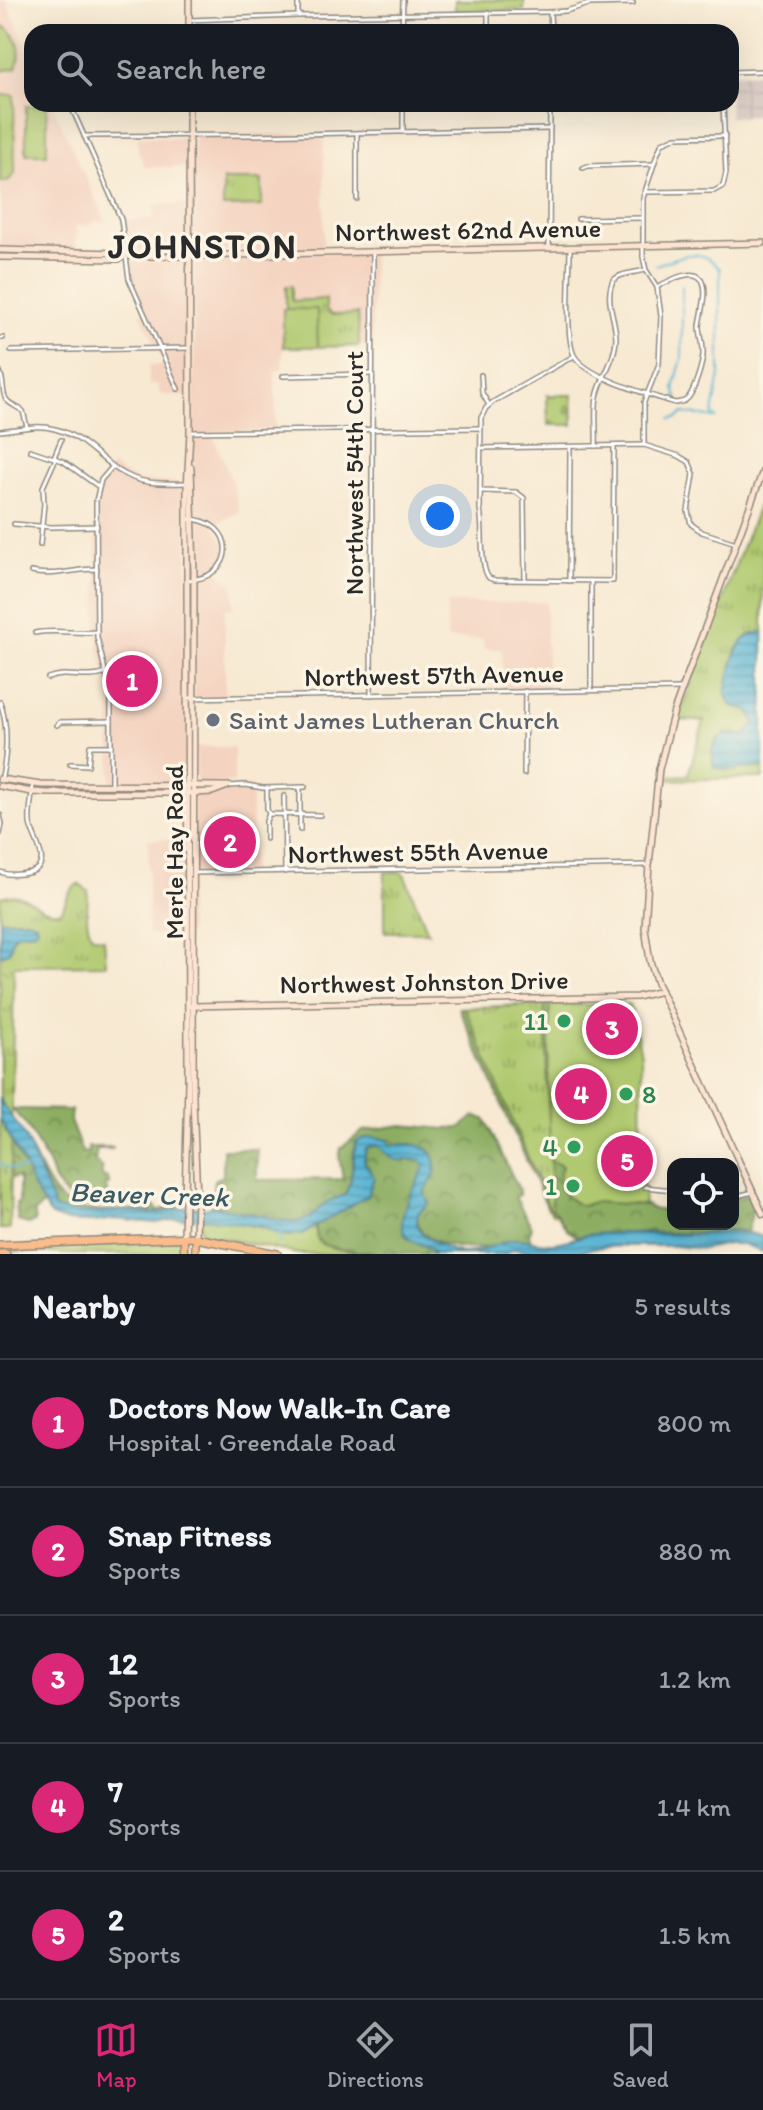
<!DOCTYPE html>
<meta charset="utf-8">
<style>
:root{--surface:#171b24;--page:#242831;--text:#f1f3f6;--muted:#9ea1a6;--line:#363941;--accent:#db2777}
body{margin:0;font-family:Itim,sans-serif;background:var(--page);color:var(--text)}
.controls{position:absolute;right:24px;bottom:24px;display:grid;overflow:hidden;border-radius:16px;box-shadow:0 8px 32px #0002}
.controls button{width:72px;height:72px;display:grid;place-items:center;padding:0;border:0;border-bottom:2px solid var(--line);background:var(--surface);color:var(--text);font:40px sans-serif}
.you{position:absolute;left:440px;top:516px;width:28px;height:28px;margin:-20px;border:6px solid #fff;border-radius:50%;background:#1a73e8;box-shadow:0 0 0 12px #1a73e833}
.badge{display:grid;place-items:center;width:52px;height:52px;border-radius:50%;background:var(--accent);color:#fff;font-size:26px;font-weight:700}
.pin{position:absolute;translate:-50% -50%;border:4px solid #fff;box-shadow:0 2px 8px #0006}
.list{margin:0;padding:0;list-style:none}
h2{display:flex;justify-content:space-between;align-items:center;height:104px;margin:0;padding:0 32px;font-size:34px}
h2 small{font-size:26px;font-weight:400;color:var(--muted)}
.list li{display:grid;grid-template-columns:52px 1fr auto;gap:24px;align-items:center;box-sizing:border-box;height:128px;padding:0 32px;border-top:2px solid var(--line)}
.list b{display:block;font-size:30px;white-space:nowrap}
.list p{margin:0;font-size:26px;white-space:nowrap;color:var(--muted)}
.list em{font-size:26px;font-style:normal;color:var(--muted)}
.icon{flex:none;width:44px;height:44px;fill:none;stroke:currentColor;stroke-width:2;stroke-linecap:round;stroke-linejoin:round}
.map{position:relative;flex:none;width:763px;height:1254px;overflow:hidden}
.search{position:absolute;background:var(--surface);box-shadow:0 8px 32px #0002;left:24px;right:24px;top:24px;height:88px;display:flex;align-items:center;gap:20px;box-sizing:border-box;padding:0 28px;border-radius:24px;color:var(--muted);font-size:30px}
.sheet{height:744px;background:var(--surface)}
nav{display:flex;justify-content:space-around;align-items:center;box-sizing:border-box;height:112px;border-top:2px solid var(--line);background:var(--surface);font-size:22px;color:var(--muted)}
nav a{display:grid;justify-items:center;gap:4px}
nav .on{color:var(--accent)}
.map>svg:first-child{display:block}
.built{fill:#f4d3c0}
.industrial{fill:url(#industrial-grid)}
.grass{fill:#b0c96f;stroke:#6e7a4d;stroke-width:2}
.forest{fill:url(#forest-crowns);stroke:#5c6c46;stroke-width:2}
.cemetery{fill:url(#cemetery-stones);stroke:#6e7a4d;stroke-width:2}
.park{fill:url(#park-tufts);stroke:#6e7a4d;stroke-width:2}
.water{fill:url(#water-rules);stroke:#406f80;stroke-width:2}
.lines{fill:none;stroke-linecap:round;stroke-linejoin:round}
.stream{stroke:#56b3d4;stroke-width:2}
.street-casing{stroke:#918a7e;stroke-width:6}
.secondary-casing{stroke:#918a7e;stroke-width:8}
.primary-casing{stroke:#918a7e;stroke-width:9}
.highway-casing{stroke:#918a7e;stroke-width:10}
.street{stroke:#fff;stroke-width:3}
.secondary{stroke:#fde4d1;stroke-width:5}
.primary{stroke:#fabc8b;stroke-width:6}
.highway{stroke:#fabc8b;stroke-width:7}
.worship-dot{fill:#6b7280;stroke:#fcf5e5;stroke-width:3}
.leisure-dot{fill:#2e9e5b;stroke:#fcf5e5;stroke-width:3}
.labels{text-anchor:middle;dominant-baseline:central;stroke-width:7;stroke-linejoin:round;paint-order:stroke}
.street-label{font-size:26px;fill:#2b2b2b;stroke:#fcf5e5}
.worship-label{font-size:26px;fill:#5b616d;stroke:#fcf5e5;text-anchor:start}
.leisure-label{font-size:26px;fill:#27864d;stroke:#fcf5e5;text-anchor:end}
.water-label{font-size:28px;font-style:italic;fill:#3a5b66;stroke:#fcf5e5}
.district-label{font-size:34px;font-weight:bold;letter-spacing:2px;fill:#2b2b2b;stroke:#fcf5e5}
</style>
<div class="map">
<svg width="763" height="1254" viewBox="0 0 763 1254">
<defs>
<pattern id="industrial-grid" width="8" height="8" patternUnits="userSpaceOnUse" patternTransform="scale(2)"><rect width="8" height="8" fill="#d0c0bc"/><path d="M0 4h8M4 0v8" fill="none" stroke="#b3a5a2"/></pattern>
<pattern id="forest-crowns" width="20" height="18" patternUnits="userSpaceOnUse" patternTransform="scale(2)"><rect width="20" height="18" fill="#8cad62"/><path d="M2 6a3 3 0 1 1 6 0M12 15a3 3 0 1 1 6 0" fill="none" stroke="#738d51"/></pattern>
<pattern id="cemetery-stones" width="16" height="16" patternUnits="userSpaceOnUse" patternTransform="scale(2)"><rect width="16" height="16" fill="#b0c96f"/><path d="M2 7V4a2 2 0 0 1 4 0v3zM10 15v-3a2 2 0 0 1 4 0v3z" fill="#8fa35b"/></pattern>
<pattern id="park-tufts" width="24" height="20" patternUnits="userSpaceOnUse" patternTransform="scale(2)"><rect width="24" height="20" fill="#b0c96f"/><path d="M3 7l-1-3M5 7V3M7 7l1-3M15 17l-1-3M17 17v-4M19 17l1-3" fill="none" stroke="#8fa35b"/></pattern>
<pattern id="water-rules" width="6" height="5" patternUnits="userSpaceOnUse" patternTransform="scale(2)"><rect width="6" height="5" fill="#56b3d4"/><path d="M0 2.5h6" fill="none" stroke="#4792ac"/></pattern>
</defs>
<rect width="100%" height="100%" fill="#fcf5e5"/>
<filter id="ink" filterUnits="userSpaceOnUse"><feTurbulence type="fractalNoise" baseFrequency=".0125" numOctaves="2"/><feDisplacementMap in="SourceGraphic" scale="16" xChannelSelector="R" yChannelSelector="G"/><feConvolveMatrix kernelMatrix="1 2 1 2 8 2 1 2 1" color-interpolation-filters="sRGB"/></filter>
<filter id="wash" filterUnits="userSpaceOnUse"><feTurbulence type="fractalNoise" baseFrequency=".006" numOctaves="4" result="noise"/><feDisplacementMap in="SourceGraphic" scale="32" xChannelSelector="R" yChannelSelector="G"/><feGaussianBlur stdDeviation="1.8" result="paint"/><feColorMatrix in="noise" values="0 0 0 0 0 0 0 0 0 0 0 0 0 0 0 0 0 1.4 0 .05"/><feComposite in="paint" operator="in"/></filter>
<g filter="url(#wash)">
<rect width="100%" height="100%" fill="#f7e9d2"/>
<g class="built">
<polygon points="0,0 6,0 32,59 32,104 52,104 106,221 93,222 92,225 76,226 76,249 73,252 0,250"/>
<polygon points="324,134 324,250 197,252 194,243 194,135"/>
<polygon points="138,137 184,139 186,167 146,167 138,152"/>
<polygon points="154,204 186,204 186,247 184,250 178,252 135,251 128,249 123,220 154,219"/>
<polygon points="373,251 372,346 283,347 282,370 275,371 276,430 214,432 214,438 234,486 240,515 238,512 214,526 225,542 225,556 217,571 233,585 234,608 225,609 225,695 228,697 194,698 194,261 202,258"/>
<polygon points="180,258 186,263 186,397 160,394 158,385 149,385 149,366 165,365 140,313 146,310 132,282 129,268 133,261 139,259"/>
<polygon points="113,466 124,474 141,481 188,483 187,786 111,786 111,695 98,647 96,501 101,480"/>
<polygon points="546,602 547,686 549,690 503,690 502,649 484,649 483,639 447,639 447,603"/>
<polygon points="196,747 234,747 234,782 199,784 196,780"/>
<polygon points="228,786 252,786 252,872 193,873 194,793 212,792"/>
<polygon points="148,839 187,840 189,934 148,934"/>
</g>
<polygon class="industrial" points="763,73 763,116 729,117 731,74"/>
<g class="grass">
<path d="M 0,24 C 18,34 24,49 16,68 L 0,71 Z"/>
<polygon points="0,95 14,95 15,174 7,182 0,182"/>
<rect x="26" y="106" width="21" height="48"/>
<polygon points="283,309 317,309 318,347 283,347"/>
<polygon points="630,1004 641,1054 642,1184 645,1189 642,1216 552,1214 545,1005"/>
<path d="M 206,1218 C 220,1220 235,1222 250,1225 C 276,1230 289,1242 316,1226 C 316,1231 315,1236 318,1240 C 326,1251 359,1252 372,1254 L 299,1254 L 203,1234 L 200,1228 L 200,1219 Z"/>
<polygon points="182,1239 182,1254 72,1254 0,1250 0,1248"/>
</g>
<g class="forest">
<path d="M 550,1004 C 548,1055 548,1108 549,1160 L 562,1166 C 554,1186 563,1198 582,1206 L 593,1202 L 647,1205 C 654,1212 660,1210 670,1207 L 673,1211 L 673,1224 L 733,1224 L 733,1198 L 748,1195 L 753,1210 L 747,1232 L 733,1230 L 694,1234 L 644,1232 L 576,1236 L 567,1230 L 555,1211 L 548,1209 L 459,1008 Z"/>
<polygon points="12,1109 71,1110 70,1121 82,1152 88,1153 88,1147 113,1147 113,1149 97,1149 95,1161 102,1168 102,1177 106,1177 109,1181 109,1185 105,1185 105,1186 107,1190 107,1198 112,1202 124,1206 78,1204 68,1198 54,1181 50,1168 34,1138 25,1123"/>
<path d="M 475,1116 L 485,1119 L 519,1190 L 519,1195 L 516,1196 L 516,1199 L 532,1227 L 529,1234 L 531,1241 L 524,1240 C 490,1249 462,1254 431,1239 C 420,1231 416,1227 418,1213 L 425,1208 L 425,1189 L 434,1176 L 413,1144 L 390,1145 L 388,1140 L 354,1150 L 351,1180 L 345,1195 L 326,1203 L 310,1218 L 298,1222 L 275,1220 L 264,1216 L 212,1206 L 214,1180 L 223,1176 L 223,1149 L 257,1149 L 257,1180 L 343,1179 L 339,1157 L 341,1148 L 363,1131 L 402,1125 L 446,1129 L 460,1128 Z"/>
<polygon points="0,1119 43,1203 42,1206 35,1212 35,1222 28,1224 18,1221 16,1204 19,1203 19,1178 5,1177"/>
<path d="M 376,1145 L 400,1160 L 415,1158 L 421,1159 L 424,1167 L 420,1179 L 404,1210 L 411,1241 L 426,1246 L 435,1254 C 410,1254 340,1254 321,1243 C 315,1239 316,1233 316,1226 L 367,1196 L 374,1177 L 364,1161 L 366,1149 Z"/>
<path d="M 31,1149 C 41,1169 54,1207 81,1209 C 104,1212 128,1208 151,1211 L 153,1205 L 156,1207 L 157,1211 L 179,1204 L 179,1208 L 153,1214 L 123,1211 L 84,1213 L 65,1211 L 54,1208 C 48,1188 38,1169 31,1149 Z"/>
</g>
<polygon class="cemetery" points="547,395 572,395 573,425 548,425"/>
<g class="park">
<polygon points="455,0 524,0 524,10 455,11"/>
<polygon points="223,180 262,180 262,206 223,207"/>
<polygon points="286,286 292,286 292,301 326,299 326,310 332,315 358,314 359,346 318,347 317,309 286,309"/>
<polygon points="763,493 763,778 664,780 665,776 688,775 704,721 677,720"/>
<polygon points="385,872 400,872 404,874 428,932 385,932"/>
<path d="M 78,884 L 88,891 C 88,907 84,922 92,936 L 104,939 L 106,965 L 14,966 L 10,1229 L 0,1229 L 0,897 C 31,888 36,916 61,911 C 67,902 68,890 78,884 Z"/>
<polygon points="545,1005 552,1214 465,1008"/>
</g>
<g class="water">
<path d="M 763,632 L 763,767 C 747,769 730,771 714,767 C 711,757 711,740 724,735 C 729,733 739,735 745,736 L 755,723 L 749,710 L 732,706 L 726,694 C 728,680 734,648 745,639 C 750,634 757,633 763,632 Z"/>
<polygon points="26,919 36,923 37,929 35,931 17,933 12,939 10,951 0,956 0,920"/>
<path d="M 0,1098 C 5,1112 14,1119 21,1130 C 31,1145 35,1162 42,1178 C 46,1188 51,1197 54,1208 C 77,1216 100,1211 124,1211 C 134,1211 145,1214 155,1213 C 173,1212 188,1203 206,1209 L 212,1206 L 264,1216 L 276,1220 L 298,1222 L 310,1218 L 326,1202 L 345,1195 L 351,1180 L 356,1142 C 367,1135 376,1137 389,1140 L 390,1145 C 399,1145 408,1144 417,1145 C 435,1148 440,1165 432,1180 C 430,1184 426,1187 425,1191 C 424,1195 427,1199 429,1203 L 418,1213 C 418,1216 417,1222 417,1225 C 420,1237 451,1252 462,1253 C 482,1254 497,1242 515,1239 C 527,1238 539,1244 552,1243 C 566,1243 579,1235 593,1234 C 626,1231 658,1234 691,1234 C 717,1234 737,1227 763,1237 L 763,1252 L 743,1244 L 728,1244 L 703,1249 L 674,1246 L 626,1246 L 593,1248 L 573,1254 L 538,1253 L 514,1249 L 504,1254 L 435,1254 C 433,1252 428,1247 425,1246 C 419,1242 413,1243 408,1238 C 390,1220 418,1186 424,1167 L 421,1160 C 411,1158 401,1163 392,1158 C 386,1154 383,1148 376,1145 L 366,1149 L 364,1161 L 374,1177 L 367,1196 L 304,1233 L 288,1236 L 278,1234 L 262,1227 L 205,1218 L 175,1219 L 156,1223 L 115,1219 L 94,1222 L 65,1221 L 51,1216 L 31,1184 L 24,1164 L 0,1119 Z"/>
</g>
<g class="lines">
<g class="stream">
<path d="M 656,265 C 681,256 700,245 720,269 L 720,375 L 713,413 L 714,417 L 717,418"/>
<polyline points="677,398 674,388 682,358 682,285"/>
<polyline points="671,419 677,418 684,413 715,418"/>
<polyline points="0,1163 7,1168 25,1169"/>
<polyline points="280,1244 281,1233"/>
</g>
</g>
</g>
<g filter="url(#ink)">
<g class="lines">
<g class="street-casing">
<g id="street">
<polyline points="298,0 298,16"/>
<polyline points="550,12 551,32"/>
<polyline points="189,20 298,16 550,12 566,11 589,4 633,3"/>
<polyline points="402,32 403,0"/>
<polyline points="488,32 488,12"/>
<polyline points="731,72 763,71"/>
<polyline points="70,104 121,219 129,279 178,389"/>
<polyline points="403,104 403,132"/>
<polyline points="357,135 357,199"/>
<polyline points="84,136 251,135 550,129"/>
<polyline points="583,168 588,166 654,164"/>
<polyline points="647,192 714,191 723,186 726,173 723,104"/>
<polyline points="578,219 642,218"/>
<polyline points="549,248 550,104"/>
<path d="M 570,249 C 570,272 565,337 574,355 C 585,377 651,395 675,403 C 680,402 683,403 687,399 C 694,393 704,361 703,351 C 703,343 700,334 700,326 C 701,314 711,285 699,277 C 689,269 667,282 657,287"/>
<polyline points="0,338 3,338"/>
<polyline points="11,351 190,348"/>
<path d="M 574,356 L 493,402 L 486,408 L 481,418 L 480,509 C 484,528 479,566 489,578 L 495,580 L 613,581 L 614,446"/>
<path d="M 0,372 C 4,381 2,393 6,399 C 10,405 18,407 23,411 L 27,427"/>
<polyline points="481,375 482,393 489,405"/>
<polyline points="283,376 372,374"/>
<path d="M 0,431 C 19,429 37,424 55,429 C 87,437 104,467 133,478 C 150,485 170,483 188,483"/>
<polyline points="192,432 480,428"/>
<polyline points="644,445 644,402 659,364 661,316 657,287 646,270 643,257 643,198 657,155 662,143 676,137 725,136"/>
<path d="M 596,446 C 597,430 594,413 597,397 C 601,377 616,359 616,338 C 616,321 605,301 612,283 C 616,273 635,273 645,270"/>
<polyline points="483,448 644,445 679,456 689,462 694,474 688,511 691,524 702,532 736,543"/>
<polyline points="30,450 63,461 99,487"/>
<polyline points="54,457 61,440"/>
<polyline points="481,491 516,492 524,498 525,580"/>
<polyline points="14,524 51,527 97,526"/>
<polyline points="40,545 44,504 43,487 56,458"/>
<path d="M 31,572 C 54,577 74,569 97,569"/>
<path d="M 187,580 C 238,579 238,519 187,519"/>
<polyline points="569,581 570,449"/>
<path d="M 35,633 C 55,629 76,634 97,632"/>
<path d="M 48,678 C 69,670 83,681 107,673"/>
<polyline points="591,689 591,581"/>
<polyline points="371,695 373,251"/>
<polyline points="187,698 682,689"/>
<path d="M 0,702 C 9,727 7,755 1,781"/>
<polyline points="57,725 60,722 111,721"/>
<polyline points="70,764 88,765 90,746 111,746"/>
<polyline points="524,774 525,691"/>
<polyline points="111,783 111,695 97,637 96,501 101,480 113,466"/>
<polyline points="229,786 246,785 263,788 305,787"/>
<polyline points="284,796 285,872"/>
<polyline points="269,814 320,815"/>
<polyline points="0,815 2,824 0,834"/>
<polyline points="300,830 300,787"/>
<polyline points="266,839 266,821 269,814 267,809 267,788"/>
<path d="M 0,872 C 10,876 20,875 31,872 C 54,864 32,838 30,823 C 29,810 32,797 33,785"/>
<polyline points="193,873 649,865"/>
<polyline points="645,1187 673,1190"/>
<polyline points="733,1197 753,1192"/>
</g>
</g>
<g class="secondary-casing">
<g id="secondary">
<polyline points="189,0 189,32"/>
<polyline points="0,250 118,253 126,256 190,256 763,243"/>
<polyline points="0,257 119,259 125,256"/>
<polyline points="191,467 194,573 193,1100 197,1197 196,1237"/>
<polyline points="763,471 674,711 659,769 649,865 645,928 650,961 657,983 763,1214"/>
<polyline points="0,779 41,785 227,786"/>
<polyline points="0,786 32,792 49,793 194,793 212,792 228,786"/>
<polyline points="192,1006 637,997 661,991"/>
<polyline points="184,1237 188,1082 187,587 187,489 190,432 189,104"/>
</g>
</g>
<g class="primary-casing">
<g id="primary">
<polyline points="184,1237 184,1254"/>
<polyline points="195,1254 196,1237"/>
</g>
</g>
<g class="highway-casing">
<g id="highway">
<polyline points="0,1245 191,1237 277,1254"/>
<polyline points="0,1254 6,1254"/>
</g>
</g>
<use href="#street" class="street"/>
<use href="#secondary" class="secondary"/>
<use href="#primary" class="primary"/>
<use href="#highway" class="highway"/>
</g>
</g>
<circle class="worship-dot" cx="213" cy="720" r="8"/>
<g class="leisure-dot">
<circle cx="564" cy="1021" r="8"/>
<circle cx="626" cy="1094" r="8"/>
<circle cx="574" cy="1147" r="8"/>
<circle cx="573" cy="1186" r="8"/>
</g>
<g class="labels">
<g class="street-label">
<text transform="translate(468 230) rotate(-1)">Northwest 62nd Avenue</text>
<text transform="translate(354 473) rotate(-90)">Northwest 54th Court</text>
<text transform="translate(434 675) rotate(-1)">Northwest 57th Avenue</text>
<text transform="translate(174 852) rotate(-90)">Merle Hay Road</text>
<text transform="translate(418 852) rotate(-1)">Northwest 55th Avenue</text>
<text transform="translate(424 982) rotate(-1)">Northwest Johnston Drive</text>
</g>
<g class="worship-label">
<text x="229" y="720">Saint James Lutheran Church</text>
</g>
<g class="leisure-label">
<text x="548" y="1021">11</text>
<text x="642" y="1094" text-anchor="start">8</text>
<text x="558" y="1147">4</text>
<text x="557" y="1186">1</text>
</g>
<g class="water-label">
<text transform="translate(149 1194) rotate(2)">Beaver Creek</text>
</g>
<g class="district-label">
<text x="203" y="246">JOHNSTON</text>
</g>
</g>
</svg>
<div class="controls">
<button><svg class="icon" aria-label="locate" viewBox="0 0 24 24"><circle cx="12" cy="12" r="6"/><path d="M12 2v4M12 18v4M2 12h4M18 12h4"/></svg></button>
</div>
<div class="you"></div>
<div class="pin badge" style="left:132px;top:681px">1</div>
<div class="pin badge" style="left:230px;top:842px">2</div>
<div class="pin badge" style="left:612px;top:1029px">3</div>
<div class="pin badge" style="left:581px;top:1094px">4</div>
<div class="pin badge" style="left:627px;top:1161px">5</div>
<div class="search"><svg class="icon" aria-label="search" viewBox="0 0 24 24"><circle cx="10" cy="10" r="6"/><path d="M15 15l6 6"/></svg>Search here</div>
</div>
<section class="sheet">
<h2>Nearby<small>5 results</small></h2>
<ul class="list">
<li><span class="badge">1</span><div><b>Doctors Now Walk-In Care</b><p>Hospital · Greendale Road</p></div><em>800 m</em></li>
<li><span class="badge">2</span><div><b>Snap Fitness</b><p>Sports</p></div><em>880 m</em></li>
<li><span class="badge">3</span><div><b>12</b><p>Sports</p></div><em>1.2 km</em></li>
<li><span class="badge">4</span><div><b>7</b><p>Sports</p></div><em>1.4 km</em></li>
<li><span class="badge">5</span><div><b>2</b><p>Sports</p></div><em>1.5 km</em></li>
</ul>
</section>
<nav>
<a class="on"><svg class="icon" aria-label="map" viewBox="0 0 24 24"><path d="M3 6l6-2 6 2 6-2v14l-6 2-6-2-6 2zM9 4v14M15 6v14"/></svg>Map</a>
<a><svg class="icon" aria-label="directions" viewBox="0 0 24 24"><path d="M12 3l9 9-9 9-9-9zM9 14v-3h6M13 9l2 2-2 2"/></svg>Directions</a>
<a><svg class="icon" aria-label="saved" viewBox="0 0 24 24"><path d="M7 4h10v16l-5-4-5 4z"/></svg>Saved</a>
</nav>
